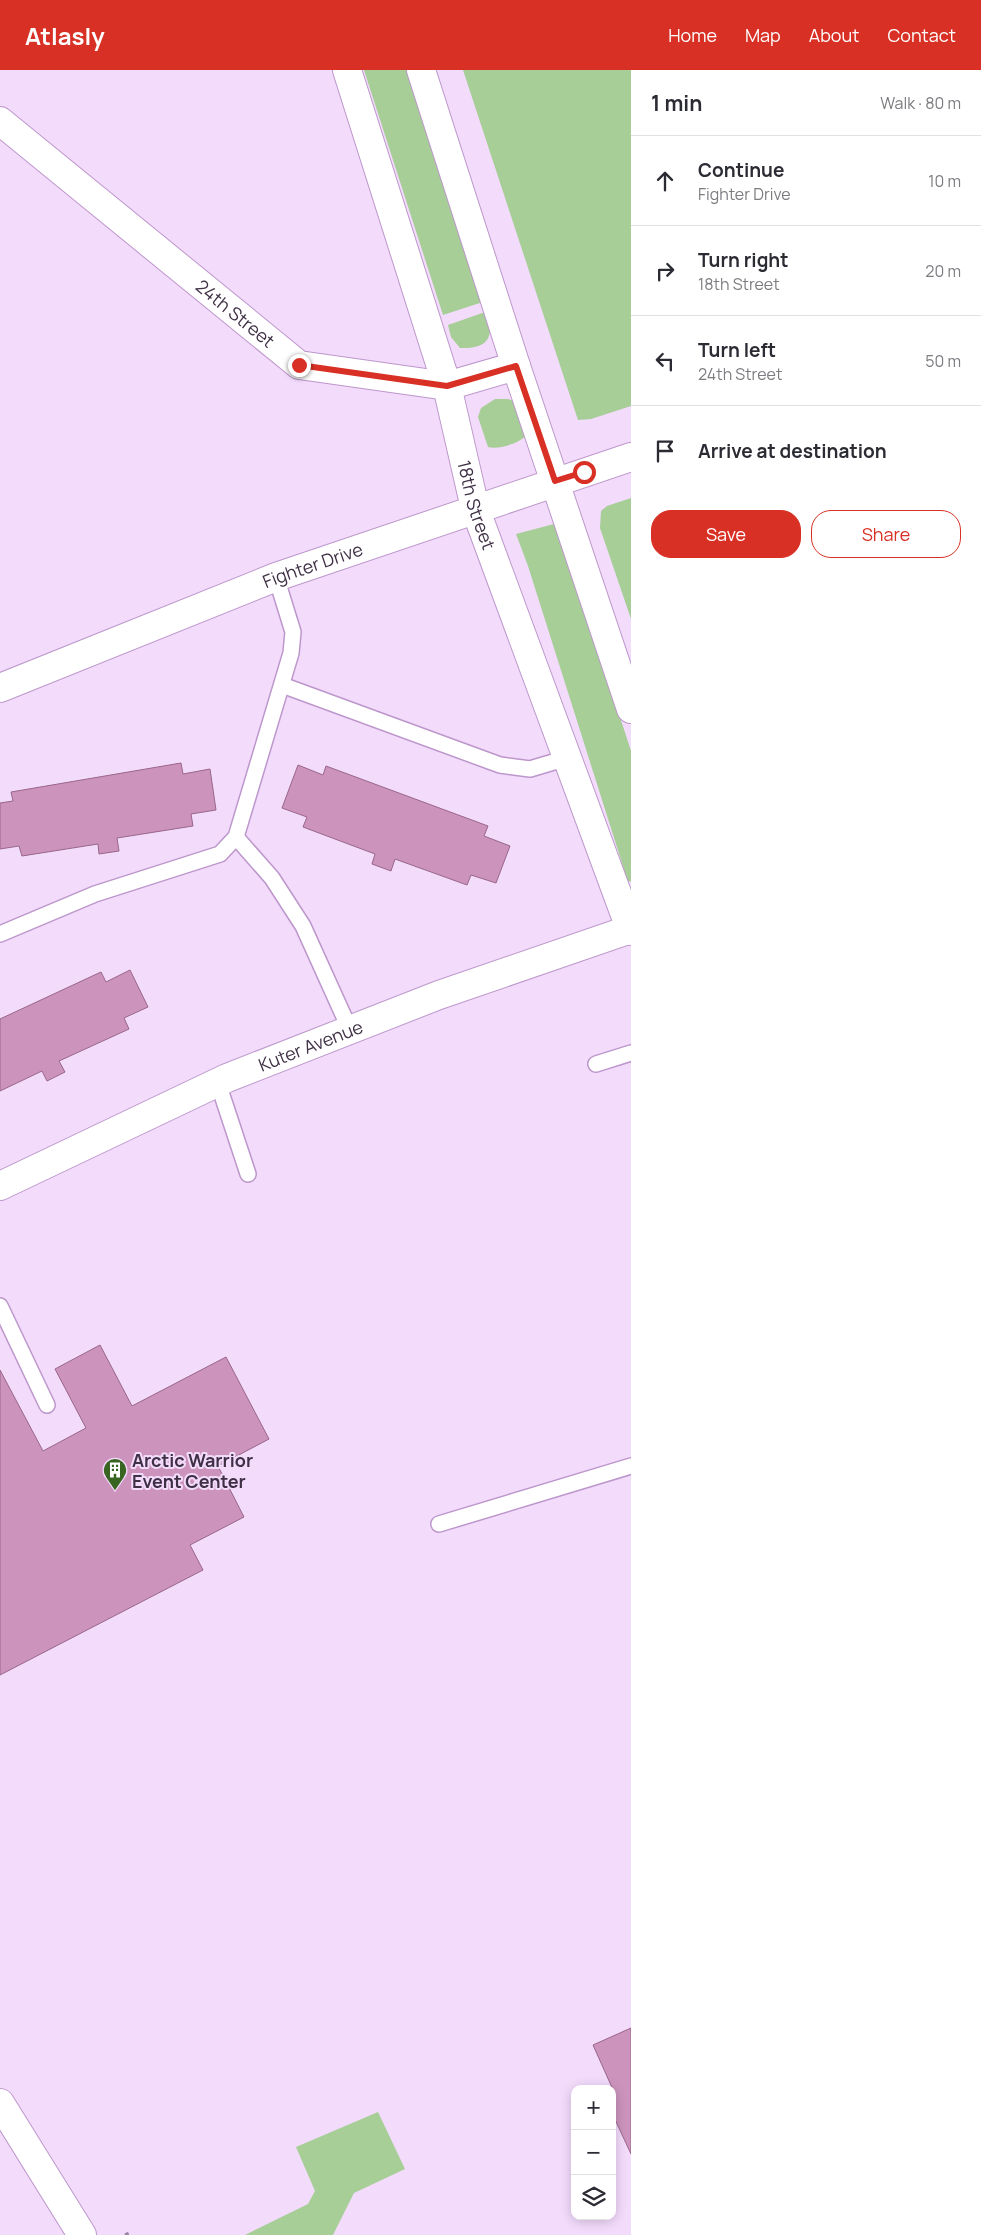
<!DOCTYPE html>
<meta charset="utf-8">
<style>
:root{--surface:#fff;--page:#f2f2f3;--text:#2b2b33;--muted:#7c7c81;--line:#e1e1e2;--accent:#d93025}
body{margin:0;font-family:Manrope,sans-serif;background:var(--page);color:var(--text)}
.controls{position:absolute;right:15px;bottom:15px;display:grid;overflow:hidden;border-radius:10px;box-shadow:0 2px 12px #0003}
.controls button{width:45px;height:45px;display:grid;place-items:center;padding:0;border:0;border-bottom:1px solid var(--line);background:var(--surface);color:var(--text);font:25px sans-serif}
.stop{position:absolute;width:15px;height:15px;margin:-11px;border:4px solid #d93025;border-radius:50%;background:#fff}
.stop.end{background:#d93025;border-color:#fff;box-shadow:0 1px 5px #0008}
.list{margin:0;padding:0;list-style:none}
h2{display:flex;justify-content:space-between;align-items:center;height:65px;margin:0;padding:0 20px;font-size:21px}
h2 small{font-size:16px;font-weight:400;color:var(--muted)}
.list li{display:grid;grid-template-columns:32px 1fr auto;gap:15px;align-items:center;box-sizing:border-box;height:90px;padding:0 20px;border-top:1px solid var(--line)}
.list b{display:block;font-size:19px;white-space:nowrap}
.list p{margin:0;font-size:16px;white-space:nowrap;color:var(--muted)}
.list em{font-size:16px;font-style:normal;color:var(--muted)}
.actions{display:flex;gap:10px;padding:15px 20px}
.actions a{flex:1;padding:11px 0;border:1px solid var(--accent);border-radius:20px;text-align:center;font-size:18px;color:var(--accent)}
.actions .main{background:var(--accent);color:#fff}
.icon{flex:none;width:28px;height:28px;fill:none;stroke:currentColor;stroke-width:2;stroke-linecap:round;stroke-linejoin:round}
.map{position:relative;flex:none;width:631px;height:2165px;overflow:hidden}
header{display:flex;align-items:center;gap:30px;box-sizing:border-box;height:70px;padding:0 25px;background:var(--accent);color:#fff}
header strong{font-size:24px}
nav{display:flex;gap:28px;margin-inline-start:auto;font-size:18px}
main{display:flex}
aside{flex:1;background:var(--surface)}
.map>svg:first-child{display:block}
.green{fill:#a6ce96}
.building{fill:#cc94bc;stroke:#99658b}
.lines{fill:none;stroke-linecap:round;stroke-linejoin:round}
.service-casing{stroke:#bd97cb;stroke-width:18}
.minor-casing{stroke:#bd97cb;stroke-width:30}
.path{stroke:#9985a0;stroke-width:3;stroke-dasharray:4 2.5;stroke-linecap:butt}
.service{stroke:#fff;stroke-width:15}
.minor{stroke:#fff;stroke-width:28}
.route{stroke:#d93025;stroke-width:6}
.labels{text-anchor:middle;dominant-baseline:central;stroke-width:4;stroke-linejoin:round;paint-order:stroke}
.street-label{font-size:18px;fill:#3f3045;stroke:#f3dbfc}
.poi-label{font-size:18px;font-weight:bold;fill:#3f3045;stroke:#f3dbfc;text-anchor:start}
</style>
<header>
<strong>Atlasly</strong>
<nav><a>Home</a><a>Map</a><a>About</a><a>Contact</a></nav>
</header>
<main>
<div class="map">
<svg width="631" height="2165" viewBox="0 0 631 2165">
<rect width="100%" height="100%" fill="#f3dbfc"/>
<g class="green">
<polygon points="364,0 411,0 486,231 443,245"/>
<polygon points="463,0 631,0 631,336 591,349 578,350"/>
<path d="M 488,241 C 494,267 489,279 460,278 L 451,267 L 448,255 Z"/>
<path d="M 495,329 L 508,329 L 516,332 L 528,364 C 520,373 499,380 488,377 L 478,347 L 481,338 Z"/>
<polygon points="631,428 631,549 600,458 601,441 607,436"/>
<polygon points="554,454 569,490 631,681 631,811 628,812 528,496 516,464"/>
<polygon points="378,2042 405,2099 354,2123 333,2165 245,2165 308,2134 315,2121 296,2077"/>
</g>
<g class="building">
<polygon points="181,693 183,704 210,699 216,740 191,744 193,756 117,768 119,781 99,784 98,774 22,786 19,776 0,779 0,733 13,731 11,722"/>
<polygon points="298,695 323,705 326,696 488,756 484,766 510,776 496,813 471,805 467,815 395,789 391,801 372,794 375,784 303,757 307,747 282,738"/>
<polygon points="130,900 148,937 124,948 129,959 59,991 65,1002 47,1011 42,1001 0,1021 0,949 101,902 106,912"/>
<polygon points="100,1275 132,1336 226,1287 269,1369 218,1396 244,1447 190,1475 203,1500 0,1605 0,1300 43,1381 86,1358 55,1299"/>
<polygon points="631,1958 631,2084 612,2043 614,2022 593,1975"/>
</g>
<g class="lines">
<g class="service-casing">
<g id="service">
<polyline points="282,615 500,695 530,699 567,688"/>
<polyline points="236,767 272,808 303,856 350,960"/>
<polyline points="0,864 95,824 220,784 236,767 291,583 293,562 276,507"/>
<polyline points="596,994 631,983"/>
<polyline points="218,1013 248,1104"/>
<polyline points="0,1236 47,1335"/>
<polyline points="439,1454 631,1396"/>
</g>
</g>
<g class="minor-casing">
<g id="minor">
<path id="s1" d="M 347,0 L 447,316 L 475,438 L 631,861"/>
<polyline points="421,0 516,296 631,639"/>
<path id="s2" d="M 0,51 L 299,295 L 447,316 L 516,296"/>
<path id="s3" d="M 0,618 L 276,507 L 631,387"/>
<path id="s4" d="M 0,1116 L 227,1008 L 439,925 L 631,859"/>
<polyline points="0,2033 82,2165"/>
</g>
</g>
<polyline class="path" points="125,2165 129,2163"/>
<use href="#service" class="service"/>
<use href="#minor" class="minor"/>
</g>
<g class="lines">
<polyline class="route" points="299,295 447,316 516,296 555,411 584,402"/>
</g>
<defs>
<g id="building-pin" transform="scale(1.25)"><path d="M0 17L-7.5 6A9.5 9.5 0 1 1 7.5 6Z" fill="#396523" stroke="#f3dbfc"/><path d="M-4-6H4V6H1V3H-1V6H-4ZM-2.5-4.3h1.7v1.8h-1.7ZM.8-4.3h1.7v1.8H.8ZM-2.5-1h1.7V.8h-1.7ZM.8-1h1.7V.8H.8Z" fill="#fff"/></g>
</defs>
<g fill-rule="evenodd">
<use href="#building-pin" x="115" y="1400"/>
</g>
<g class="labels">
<g class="street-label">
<text stroke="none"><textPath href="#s2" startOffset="304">24th Street</textPath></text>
<text stroke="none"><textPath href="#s1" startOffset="454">18th Street</textPath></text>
<text stroke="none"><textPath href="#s3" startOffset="336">Fighter Drive</textPath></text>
<text stroke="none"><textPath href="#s4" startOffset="341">Kuter Avenue</textPath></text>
</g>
<g class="poi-label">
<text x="132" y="1390">Arctic Warrior<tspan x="132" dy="21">Event Center</tspan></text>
</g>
</g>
</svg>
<div class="controls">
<button>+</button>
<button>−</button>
<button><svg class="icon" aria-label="layers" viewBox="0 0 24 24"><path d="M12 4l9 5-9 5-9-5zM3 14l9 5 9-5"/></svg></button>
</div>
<div class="stop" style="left:584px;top:402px"></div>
<div class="stop end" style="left:299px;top:295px"></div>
</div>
<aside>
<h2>1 min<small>Walk · 80 m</small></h2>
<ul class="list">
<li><svg class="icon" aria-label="ahead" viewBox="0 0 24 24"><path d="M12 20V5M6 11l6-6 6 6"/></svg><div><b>Continue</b><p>Fighter Drive</p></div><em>10 m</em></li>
<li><svg class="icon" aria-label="right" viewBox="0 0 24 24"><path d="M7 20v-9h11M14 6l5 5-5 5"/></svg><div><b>Turn right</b><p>18th Street</p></div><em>20 m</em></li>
<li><svg class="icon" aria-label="left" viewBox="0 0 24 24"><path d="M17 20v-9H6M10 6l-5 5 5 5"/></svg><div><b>Turn left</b><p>24th Street</p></div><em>50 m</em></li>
<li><svg class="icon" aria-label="arrive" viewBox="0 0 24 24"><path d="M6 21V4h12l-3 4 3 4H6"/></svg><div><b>Arrive at destination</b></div></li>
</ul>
<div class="actions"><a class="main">Save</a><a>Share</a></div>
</aside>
</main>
